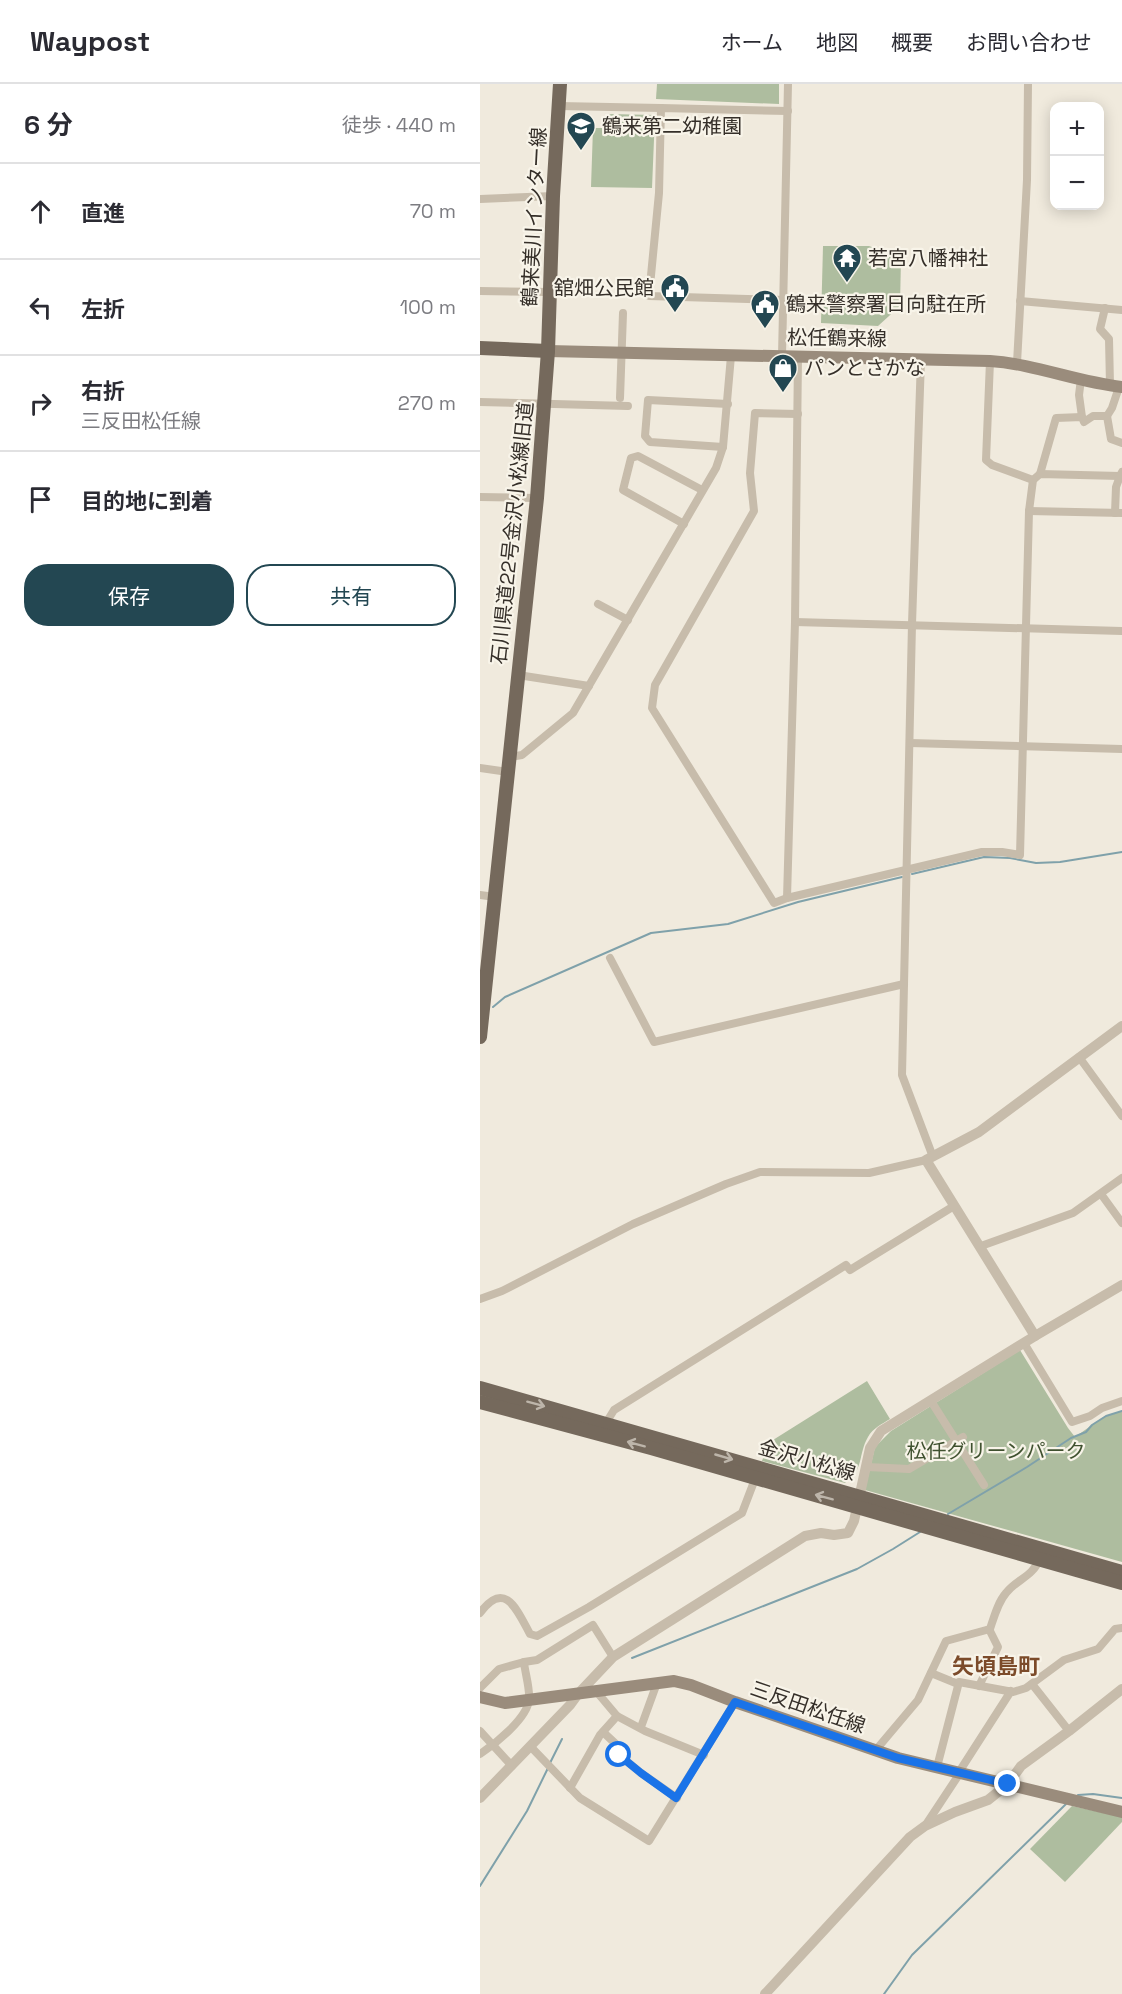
<!DOCTYPE html>
<html lang="ja">
<meta charset="utf-8">
<style>
:root{--surface:#fff;--page:#f7f7f7;--text:#2b2b33;--muted:#7c7c81;--line:#e1e1e2;--accent:#234752}
body{margin:0;font-family:"Space Grotesk","Noto Sans JP",sans-serif;background:var(--page);color:var(--text)}
.controls{position:absolute;right:18px;top:18px;display:grid;overflow:hidden;border-radius:12px;box-shadow:0 3px 15px #0003}
.controls button{width:54px;height:54px;display:grid;place-items:center;padding:0;border:0;border-bottom:2px solid var(--line);background:var(--surface);color:var(--text);font:30px sans-serif}
.stop{position:absolute;width:18px;height:18px;margin:-14px;border:4px solid #1a73e8;border-radius:50%;background:#fff}
.stop.end{background:#1a73e8;border-color:#fff;box-shadow:0 2px 6px #0008}
.list{margin:0;padding:0;list-style:none}
h2{display:flex;justify-content:space-between;align-items:center;height:78px;margin:0;padding:0 24px;font-size:26px}
h2 small{font-size:20px;font-weight:400;color:var(--muted)}
.list li{display:grid;grid-template-columns:39px 1fr auto;gap:18px;align-items:center;box-sizing:border-box;height:96px;padding:0 24px;border-top:2px solid var(--line)}
.list b{display:block;font-size:22px;white-space:nowrap}
.list p{margin:0;font-size:20px;white-space:nowrap;color:var(--muted)}
.list em{font-size:20px;font-style:normal;color:var(--muted)}
.actions{display:flex;gap:12px;padding:18px 24px}
.actions a{flex:1;padding:14px 0;border:2px solid var(--accent);border-radius:24px;text-align:center;font-size:21px;color:var(--accent)}
.actions .main{background:var(--accent);color:#fff}
.icon{flex:none;width:33px;height:33px;fill:none;stroke:currentColor;stroke-width:2;stroke-linecap:round;stroke-linejoin:round}
.map{position:relative;flex:none;width:642px;height:1910px;overflow:hidden}
header{display:flex;align-items:center;gap:36px;box-sizing:border-box;height:84px;padding:0 30px;background:var(--surface);border-bottom:2px solid var(--line)}
header strong{font-size:28px}
nav{display:flex;gap:33px;margin-inline-start:auto;font-size:21px}
main{display:flex}
aside{flex:1;background:var(--surface)}
.map>svg:first-child{display:block}
.green{fill:#aebd9f}
.lines{fill:none;stroke-linecap:round;stroke-linejoin:round}
.stream{stroke:#7fa1aa;stroke-width:2}
.minor{stroke:#c7bcab;stroke-width:8}
.tertiary{stroke:#c7bcab;stroke-width:10}
.secondary{stroke:#9a8c7c;stroke-width:12}
.primary{stroke:#75695c;stroke-width:14}
.oneway{stroke:#bdb5aa}
.route{stroke:#1a73e8;stroke-width:8}
.labels{text-anchor:middle;dominant-baseline:central;stroke-width:4.5;stroke-linejoin:round;paint-order:stroke}
.poi-label{font-size:20px;fill:#352f29;stroke:#f8f4e9;text-anchor:start}
.street-label{font-size:20px;fill:#352f29;stroke:#f8f4e9}
.park-label{font-size:20px;fill:#3f512f;stroke:#f8f4e9}
.quarter-label{font-size:22px;font-weight:bold;fill:#7c4b2a;stroke:#f8f4e9}
</style>
<header>
<strong>Waypost</strong>
<nav><a>ホーム</a><a>地図</a><a>概要</a><a>お問い合わせ</a></nav>
</header>
<main>
<aside>
<h2>6 分<small>徒歩 · 440 m</small></h2>
<ul class="list">
<li><svg class="icon" aria-label="ahead" viewBox="0 0 24 24"><path d="M12 20V5M6 11l6-6 6 6"/></svg><div><b>直進</b></div><em>70 m</em></li>
<li><svg class="icon" aria-label="left" viewBox="0 0 24 24"><path d="M17 20v-9H6M10 6l-5 5 5 5"/></svg><div><b>左折</b></div><em>100 m</em></li>
<li><svg class="icon" aria-label="right" viewBox="0 0 24 24"><path d="M7 20v-9h11M14 6l5 5-5 5"/></svg><div><b>右折</b><p>三反田松任線</p></div><em>270 m</em></li>
<li><svg class="icon" aria-label="arrive" viewBox="0 0 24 24"><path d="M6 21V4h12l-3 4 3 4H6"/></svg><div><b>目的地に到着</b></div></li>
</ul>
<div class="actions"><a class="main">保存</a><a>共有</a></div>
</aside>
<div class="map">
<svg width="642" height="1910" viewBox="0 0 642 1910">
<rect width="100%" height="100%" fill="#f0eadd"/>
<g class="green">
<polygon points="177,0 299,0 299,20 176,15"/>
<polygon points="128,30 175,31 172,104 111,103 113,44 127,44"/>
<polygon points="343,162 389,162 421,174 420,222 398,242 341,239"/>
<polygon points="540,1266 588,1344 595,1353 622,1334 642,1327 642,1478 385,1406 395,1363 411,1347"/>
<path d="M 387,1297 L 410,1335 C 402,1340 393,1344 388,1353 C 378,1370 384,1387 365,1399 L 282,1377 L 286,1366 L 293,1356 Z"/>
<polygon points="592,1722 642,1733 642,1738 585,1798 550,1765"/>
</g>
<g class="lines">
<g class="stream">
<polyline points="432,790 504,773 530,774 556,779 580,778 642,768"/>
<polyline points="13,923 25,913 171,849 248,840 318,818 422,793"/>
<polyline points="468,1430 547,1383 591,1354 606,1348 612,1341 626,1332 642,1327"/>
<polyline points="152,1574 377,1485 413,1465 440,1448"/>
<polyline points="70,1679 82,1655"/>
<polyline points="598,1711 613,1710 642,1714"/>
<polyline points="0,1802 47,1727 68,1684"/>
<polyline points="404,1910 432,1871 586,1720"/>
</g>
<g class="minor">
<polyline points="79,22 181,24"/>
<polyline points="0,115 73,112"/>
<polyline points="0,207 70,208"/>
<polyline points="303,216 169,212 179,109 181,24 308,27"/>
<polyline points="540,217 642,226"/>
<polyline points="625,224 620,245 629,255 630,301"/>
<polyline points="302,272 308,0"/>
<polyline points="318,272 315,538 307,814 502,768 522,768 540,771 549,427 553,396 560,390 640,392 642,388"/>
<polyline points="441,275 432,540 422,991 453,1073"/>
<polyline points="510,277 506,376 512,381 553,396"/>
<polyline points="537,279 547,96 548,0"/>
<polyline points="601,295 599,311 602,333"/>
<polyline points="140,314 143,229"/>
<polyline points="0,318 148,322"/>
<polyline points="627,332 631,355 642,359"/>
<polyline points="243,363 170,358 165,352 168,316 248,320"/>
<polyline points="560,390 576,334 602,333 604,338 613,332 627,332 632,324 639,303"/>
<polyline points="0,413 57,414"/>
<polyline points="549,427 642,429"/>
<polyline points="635,429 636,403 640,392"/>
<polyline points="204,440 143,406 151,374 158,372 222,406"/>
<polyline points="118,520 148,536"/>
<polyline points="315,538 642,547"/>
<polyline points="38,591 109,602"/>
<polyline points="430,659 642,665"/>
<polyline points="30,673 42,671 93,629 236,384 243,363 251,272"/>
<polyline points="0,684 28,688"/>
<polyline points="0,811 15,813"/>
<polyline points="307,814 294,819 172,624 175,601 274,427 270,389 275,329 318,330"/>
<polyline points="130,874 174,958 424,900"/>
<polyline points="599,973 642,1032"/>
<polyline points="621,1110 642,1139"/>
<polyline points="501,1162 593,1129 642,1094"/>
<polyline points="0,1215 22,1207 153,1140 246,1100 280,1088 389,1089 446,1076"/>
<polyline points="544,1259 592,1338 610,1332 622,1324 642,1317"/>
<polyline points="451,1317 504,1401"/>
<polyline points="126,1339 134,1326 366,1181 370,1186 474,1122"/>
<polyline points="387,1383 429,1385 483,1353"/>
<path d="M 0,1529 C 25,1495 37,1526 50,1550 L 57,1552 L 109,1523 L 262,1429 L 275,1395"/>
<polyline points="44,1578 57,1576 113,1541 133,1573"/>
<polyline points="451,1589 478,1600"/>
<polyline points="552,1600 589,1647"/>
<polyline points="499,1602 518,1563 509,1545"/>
<path d="M 0,1604 L 19,1585 L 44,1578 C 45,1589 50,1604 49,1615 C 48,1634 15,1660 0,1670"/>
<polyline points="137,1632 165,1647 224,1671"/>
<polyline points="161,1643 177,1599"/>
<polyline points="0,1647 32,1682"/>
<polyline points="123,1648 138,1662 139,1671 161,1689 197,1714"/>
<polyline points="51,1663 100,1714 169,1757 255,1618"/>
<path d="M 395,1667 L 438,1616 L 466,1557 L 510,1545 C 514,1533 518,1518 526,1509 C 537,1495 553,1493 560,1474"/>
<polyline points="457,1683 479,1598 533,1608 546,1604 584,1576 618,1565 635,1545 642,1544"/>
<polyline points="479,1688 531,1607"/>
<polyline points="90,1704 120,1651 137,1632 116,1607"/>
<polyline points="445,1742 480,1689"/>
</g>
<g class="tertiary">
<polyline points="555,1252 642,1201"/>
<polyline points="0,1714 90,1621 98,1610 133,1573 325,1452 341,1449 354,1451 368,1449 374,1437 390,1364 401,1347 555,1252 446,1076 499,1048 642,942"/>
<polyline points="285,1910 430,1753 445,1742 475,1728 508,1716 528,1700 541,1682 589,1647 642,1605"/>
</g>
<g class="secondary">
<path d="M 68,267 L 510,277 C 555,280 597,298 642,303"/>
<polyline points="0,1613 25,1619 194,1597 211,1601 255,1618 418,1674 642,1728"/>
</g>
<g class="primary">
<polyline points="0,264 68,267"/>
<polyline points="0,953 57,414 68,267 73,112 80,0"/>
<polyline points="0,1304 642,1488"/>
<polyline points="0,1318 171,1364 642,1499"/>
</g>
</g>
<defs><path id="oneway-shaft" d="M-6 0H5M1.5-3L5.5 0L1.5 3" fill="none" stroke-width="1.6" stroke-linecap="round" stroke-linejoin="round" transform="scale(1.5)"/></defs>
<g class="oneway">
<use href="#oneway-shaft" transform="translate(56 1320) rotate(15)"/>
<use href="#oneway-shaft" transform="translate(156 1360) rotate(-165)"/>
<use href="#oneway-shaft" transform="translate(244 1373) rotate(16)"/>
<use href="#oneway-shaft" transform="translate(344 1413) rotate(-165)"/>
</g>
<g class="lines">
<polyline class="route" points="139,1671 161,1689 196,1714 255,1618 418,1674 528,1700"/>
</g>
<defs>
<g id="school-pin" transform="scale(1.5)"><path d="M0 17L-7.5 6A9.5 9.5 0 1 1 7.5 6Z" fill="#234752" stroke="#f8f4e9"/><path d="M0-5L7-2L0 1L-7-2ZM-4 1L0 2.5L4 1V4Q0 6-4 4Z" fill="#fff"/></g>
<g id="temple-pin" transform="scale(1.5)"><path d="M0 17L-7.5 6A9.5 9.5 0 1 1 7.5 6Z" fill="#234752" stroke="#f8f4e9"/><path d="M0-6L5-2H3V0L6.5 2.5H4V6H1.5V3h-3V6H-4V2.5H-6.5L-3 0V-2H-5Z" fill="#fff"/></g>
<g id="civic-pin" transform="scale(1.5)"><path d="M0 17L-7.5 6A9.5 9.5 0 1 1 7.5 6Z" fill="#234752" stroke="#f8f4e9"/><path d="M-.6-6.5H3V-4.5H.6V-3L4-1V1h2V6H-6V1h2V-1L-.6-3ZM-1.2 2.5V6h2.4V2.5Z" fill="#fff"/></g>
<g id="shop-pin" transform="scale(1.5)"><path d="M0 17L-7.5 6A9.5 9.5 0 1 1 7.5 6Z" fill="#234752" stroke="#f8f4e9"/><path d="M-5-2.5h2.3a2.7 3.5 0 0 1 5.4 0H5L5.5 6h-11ZM-1.5-2.5h3a1.5 2.3 0 0 0-3 0Z" fill="#fff"/></g>
</defs>
<g fill-rule="evenodd">
<use href="#school-pin" x="101" y="42"/>
<use href="#temple-pin" x="367" y="174"/>
<use href="#civic-pin" x="195" y="204"/>
<use href="#civic-pin" x="285" y="220"/>
<use href="#shop-pin" x="303" y="284"/>
</g>
<g class="labels">
<g class="poi-label">
<text x="122" y="42">鶴来第二幼稚園</text>
<text x="388" y="174">若宮八幡神社</text>
<text x="174" y="204" text-anchor="end">舘畑公民館</text>
<text x="306" y="220">鶴来警察署日向駐在所</text>
<text x="324" y="284">パンとさかな</text>
</g>
<g class="street-label">
<text transform="translate(54 133) rotate(-87)">鶴来美川インター線</text>
<text transform="translate(357 254) rotate(1)">松任鶴来線</text>
<text transform="translate(32 449) rotate(-84)">石川県道22号金沢小松線旧道</text>
<text transform="translate(327 1376) rotate(16)">金沢小松線</text>
<text transform="translate(328 1623) rotate(19)">三反田松任線</text>
</g>
<g class="park-label">
<text x="516" y="1367">松任グリーンパーク</text>
</g>
<g class="quarter-label">
<text x="516" y="1582">矢頃島町</text>
</g>
</g>
</svg>
<div class="controls">
<button>+</button>
<button>−</button>
</div>
<div class="stop" style="left:139px;top:1671px"></div>
<div class="stop end" style="left:528px;top:1700px"></div>
</div>
</main>
